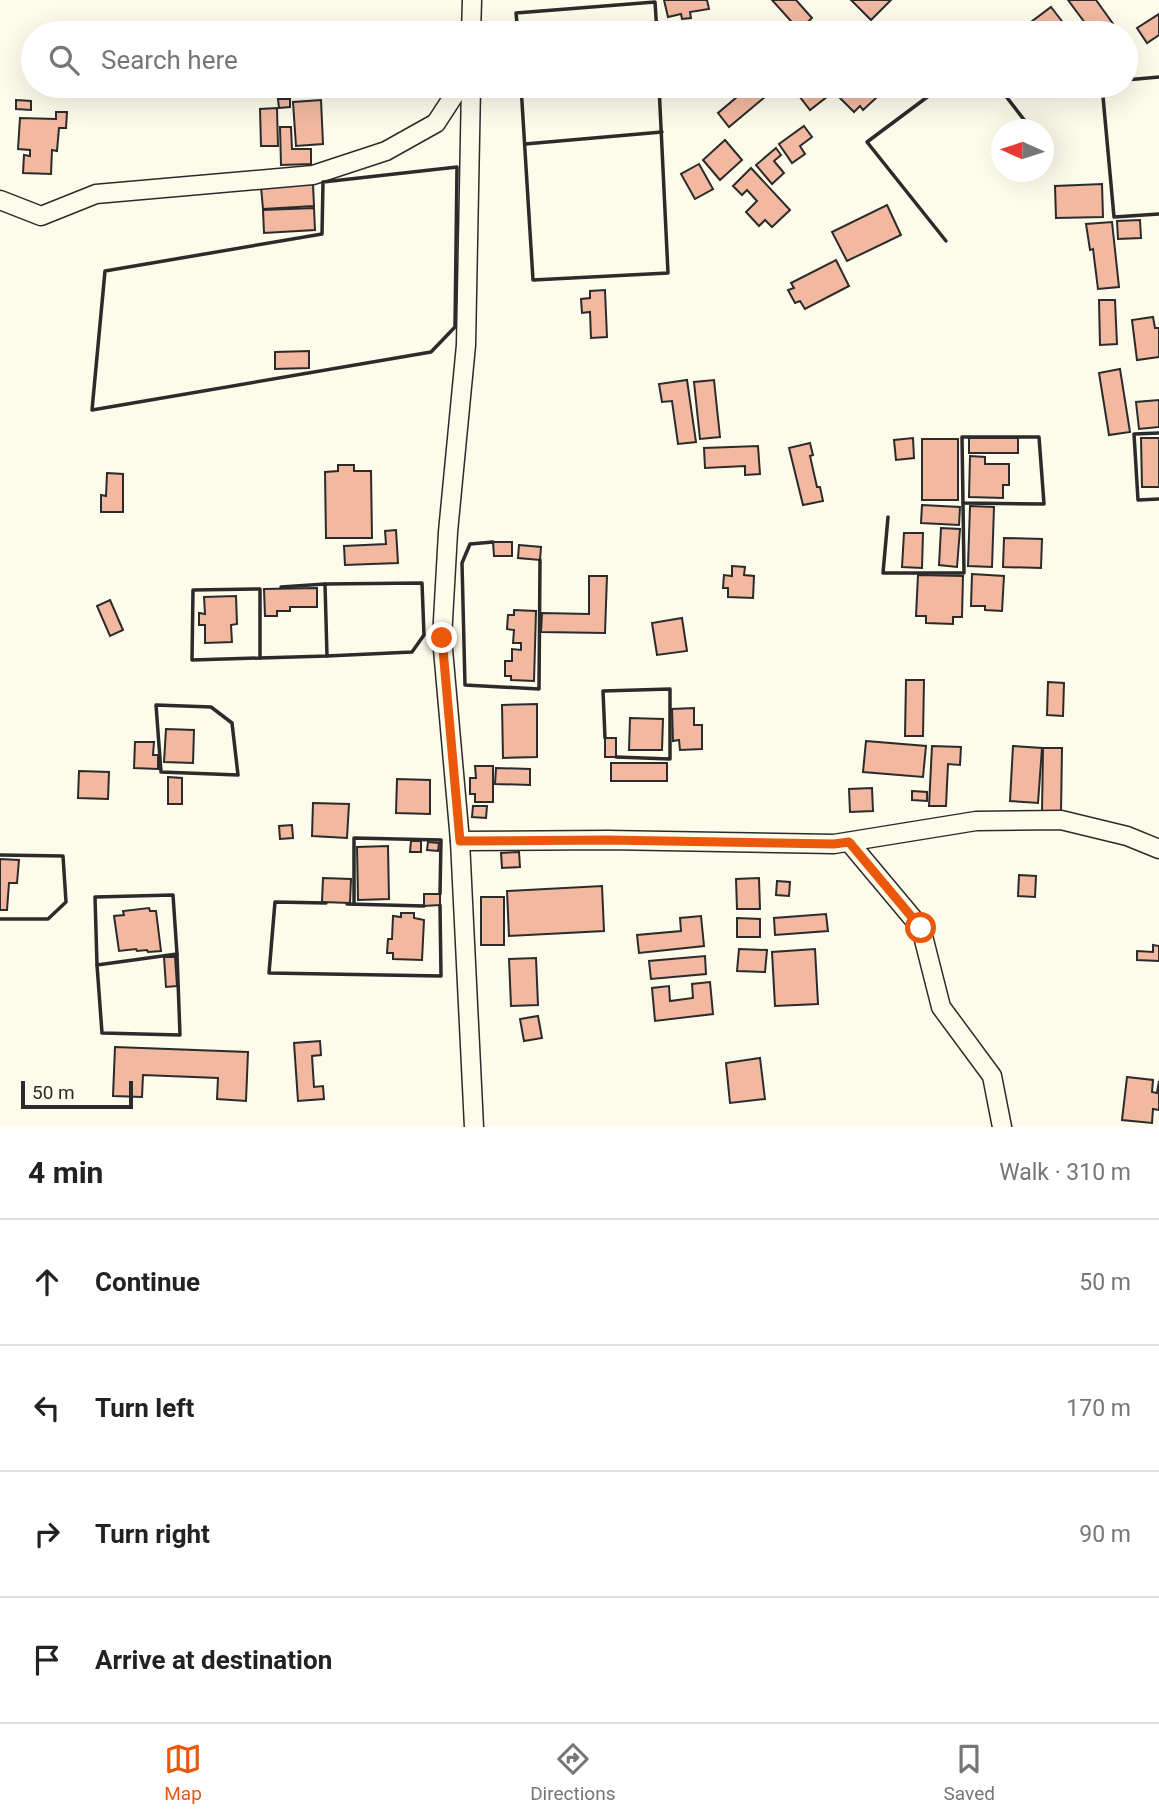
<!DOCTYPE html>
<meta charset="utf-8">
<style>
:root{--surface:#fff;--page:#f6f6f6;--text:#222;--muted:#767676;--line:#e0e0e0;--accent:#ea580c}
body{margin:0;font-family:Roboto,sans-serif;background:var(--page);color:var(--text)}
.compass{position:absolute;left:991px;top:119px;width:63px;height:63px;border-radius:50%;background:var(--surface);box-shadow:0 7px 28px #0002;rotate:273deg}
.scale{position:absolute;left:21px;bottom:18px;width:112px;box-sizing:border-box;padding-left:7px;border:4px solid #2b2b2b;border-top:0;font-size:19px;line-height:24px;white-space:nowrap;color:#2b2b2b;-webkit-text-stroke:5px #fdfbea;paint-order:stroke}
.stop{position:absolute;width:21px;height:21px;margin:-16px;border:5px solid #ea580c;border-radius:50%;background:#fff}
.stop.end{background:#ea580c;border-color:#fff;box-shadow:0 2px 7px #0008}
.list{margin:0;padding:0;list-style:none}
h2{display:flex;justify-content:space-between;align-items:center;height:91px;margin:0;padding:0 28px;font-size:30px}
h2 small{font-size:23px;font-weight:400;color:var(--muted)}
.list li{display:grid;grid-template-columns:46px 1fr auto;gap:21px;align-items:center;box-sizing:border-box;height:126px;padding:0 28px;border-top:2px solid var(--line)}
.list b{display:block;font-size:26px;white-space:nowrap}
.list em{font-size:23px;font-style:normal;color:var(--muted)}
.icon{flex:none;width:38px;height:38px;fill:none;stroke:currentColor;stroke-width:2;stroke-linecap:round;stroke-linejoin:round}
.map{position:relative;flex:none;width:1159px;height:1127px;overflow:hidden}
.search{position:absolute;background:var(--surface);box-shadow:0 7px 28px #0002;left:21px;right:21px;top:21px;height:77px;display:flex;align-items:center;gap:18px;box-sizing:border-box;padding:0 24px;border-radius:38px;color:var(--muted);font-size:26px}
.sheet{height:595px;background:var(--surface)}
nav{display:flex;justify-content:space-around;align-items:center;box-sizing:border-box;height:98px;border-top:2px solid var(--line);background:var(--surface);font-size:19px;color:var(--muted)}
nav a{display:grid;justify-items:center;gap:4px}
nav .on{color:var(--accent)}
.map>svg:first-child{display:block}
.building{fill:#f2b8a0;stroke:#2b2b2b;stroke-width:2}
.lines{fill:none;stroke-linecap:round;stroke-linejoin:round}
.minor-casing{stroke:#2b2b2b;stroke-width:21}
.minor{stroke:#fdfbea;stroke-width:18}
.wall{stroke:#2b2b2b;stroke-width:3.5}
.route{stroke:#ea580c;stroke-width:9}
</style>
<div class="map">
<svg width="1159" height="1127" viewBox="0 0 1159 1127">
<rect width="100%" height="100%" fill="#fdfbea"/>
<g class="building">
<polygon points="664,0 707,0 709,9 690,12 691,18 682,19 681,14 668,17"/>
<polygon points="772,0 796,0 812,18 799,30"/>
<polygon points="851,0 891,0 871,20"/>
<polygon points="1068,0 1096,0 1119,32 1080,33 1088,27"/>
<polygon points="1051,7 1071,33 1039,33 1031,22"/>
<polygon points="1159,14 1159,35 1147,43 1137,28"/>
<polygon points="824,23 833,33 812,33"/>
<polygon points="750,86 768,86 772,91 729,127 718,113"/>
<polygon points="796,86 820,86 828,96 810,110 793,88"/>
<polygon points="843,86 879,86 880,87 872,94 876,98 863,110 860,106 854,112 835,93"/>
<polygon points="278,99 290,99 290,107 279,108"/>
<polygon points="16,100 31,101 31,110 16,109"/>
<polygon points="321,100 323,144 296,146 293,102"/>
<polygon points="277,108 278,146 261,146 260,109"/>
<polygon points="56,112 67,112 66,128 59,128 57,151 52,150 51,174 23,173 24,155 30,156 30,150 18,149 20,118 56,119"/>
<polygon points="804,126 812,137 800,146 805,154 792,163 779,144"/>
<polygon points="280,127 291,127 292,149 311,149 311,164 281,165"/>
<polygon points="725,140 742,160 720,180 703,160"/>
<polygon points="776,148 781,155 774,161 784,173 772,184 756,165"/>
<polygon points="699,164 713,189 695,199 681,174"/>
<polygon points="751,168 790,210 772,227 765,220 759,226 746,212 757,201 747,190 742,195 733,186"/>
<polygon points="313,184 314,206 263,209 261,187"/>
<polygon points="1102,184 1103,217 1056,218 1055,186"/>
<polygon points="887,205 901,235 847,261 832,232"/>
<polygon points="314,208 315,230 264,233 263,210"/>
<polygon points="1140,220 1141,238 1118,239 1117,221"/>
<polygon points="1112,222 1119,287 1098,289 1093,249 1090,250 1086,224"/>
<polygon points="836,260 849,286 805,309 800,301 795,303 788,290 794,288 791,283"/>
<polygon points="605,290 607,337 591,338 590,312 582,313 581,299 590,298 590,291"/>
<polygon points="1099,300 1115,300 1117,344 1100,345"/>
<polygon points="1153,317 1155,328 1159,328 1159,357 1137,360 1132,320"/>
<polygon points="309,351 309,368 275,369 275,352"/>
<polygon points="1120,369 1130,432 1109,435 1099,373"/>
<polygon points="687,380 696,442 678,444 672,401 662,402 659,384"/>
<polygon points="714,380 720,437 700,439 694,382"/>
<polygon points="1159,400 1159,427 1139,429 1136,402"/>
<polygon points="913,438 914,458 896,460 894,440"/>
<rect x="969" y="438" width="49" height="15"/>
<polygon points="1141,438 1159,438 1159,487 1142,487"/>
<rect x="922" y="439" width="36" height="61"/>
<polygon points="810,443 813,455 810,456 817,487 820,487 823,501 803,505 789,448"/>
<polygon points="758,446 760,474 745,475 745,466 705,468 704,448"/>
<polygon points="970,456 985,457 985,464 1009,464 1009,485 1003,485 1003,498 969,497"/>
<polygon points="338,465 354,465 354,471 371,471 372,538 326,538 325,472 338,471"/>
<polygon points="107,473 123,474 123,512 101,512 101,495 106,496"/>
<polygon points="922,505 960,507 959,525 921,523"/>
<polygon points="970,506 994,507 992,567 968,566"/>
<polygon points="941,528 960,529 957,567 939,565"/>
<polygon points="396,530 398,563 345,565 344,546 386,544 385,531"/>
<polygon points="904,533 923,533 922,568 902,567"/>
<polygon points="1004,538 1042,539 1041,568 1003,567"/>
<polygon points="493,542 512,542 512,556 494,556"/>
<polygon points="519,545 541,547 540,560 518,558"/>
<polygon points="732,566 745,567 744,575 754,576 753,598 728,597 728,588 723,588 724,575 732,576"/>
<polygon points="972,574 1004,576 1002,611 985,610 985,606 971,606"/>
<polygon points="918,575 963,576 962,617 953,617 953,624 926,623 926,616 916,616"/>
<polygon points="589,576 607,576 605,633 541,632 542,613 589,614"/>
<polygon points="317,588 317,607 290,607 290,611 277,611 277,616 265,616 264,589"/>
<polygon points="236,596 237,624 231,625 232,642 205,643 205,625 199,625 199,613 205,614 204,597"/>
<polygon points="110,600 123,630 110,636 97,606"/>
<polygon points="514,610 536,611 534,681 511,680 511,676 505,676 505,661 512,661 512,649 521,650 521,643 513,643 514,630 507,629 508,615 514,615"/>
<polygon points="682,618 687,651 657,655 652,623"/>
<polygon points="906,680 924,680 923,736 905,736"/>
<polygon points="1048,682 1064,683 1063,716 1047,715"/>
<polygon points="537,704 537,757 503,758 502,705"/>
<polygon points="694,708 694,725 702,725 702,749 680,750 679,740 673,741 672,709"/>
<polygon points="630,718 663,719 662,750 629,750"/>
<polygon points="166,729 194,730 193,763 164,762"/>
<rect x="605" y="738" width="11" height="19"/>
<polygon points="866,741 926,746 923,777 863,772"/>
<polygon points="135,742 154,742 153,755 158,755 158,769 134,768"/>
<polygon points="932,746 961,747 960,765 948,764 946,806 929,806"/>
<polygon points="1013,746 1042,748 1038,803 1010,801"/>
<polygon points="1043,748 1062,748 1061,813 1042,813"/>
<rect x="611" y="763" width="56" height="18"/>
<polygon points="475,766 493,766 493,802 475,802 475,794 470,794 470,778 476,778"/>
<polygon points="496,768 530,769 530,785 495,784"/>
<polygon points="79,771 109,772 108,799 78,798"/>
<polygon points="168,777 182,778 182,804 168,804"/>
<polygon points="397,779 430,780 430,814 396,813"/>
<polygon points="872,788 873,811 850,812 849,789"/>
<polygon points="912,791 927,792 927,801 912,800"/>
<polygon points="313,803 349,804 347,838 312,836"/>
<polygon points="473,806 487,806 486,818 472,817"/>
<polygon points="292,825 293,838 280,839 279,826"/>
<polygon points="411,841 421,841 421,852 410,852"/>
<polygon points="428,842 439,843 438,851 427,850"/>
<polygon points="388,846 389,899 358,900 357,847"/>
<polygon points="519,852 520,867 502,868 501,853"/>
<polygon points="0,859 19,860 17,883 9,883 7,910 0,910"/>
<polygon points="1019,875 1036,876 1035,897 1018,896"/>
<polygon points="323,878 351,879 350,903 322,902"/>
<polygon points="759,878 760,909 737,909 736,879"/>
<polygon points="777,881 790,882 789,896 776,895"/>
<polygon points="602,886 604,931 509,936 507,891"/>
<polygon points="424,894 440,894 440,905 424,906"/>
<rect x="481" y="897" width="23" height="48"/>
<polygon points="149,908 150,911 156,911 161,951 148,952 147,950 137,951 136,949 119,951 114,916 124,915 123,911"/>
<polygon points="401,913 414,913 414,918 424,920 422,960 393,959 393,953 387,953 388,939 392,939 393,916 401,917"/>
<polygon points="826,914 828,931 775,935 774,918"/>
<polygon points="701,916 704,946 639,953 637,935 681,931 680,918"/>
<polygon points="737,918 760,919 760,937 737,937"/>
<polygon points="1153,945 1159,946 1159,961 1137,960 1137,951 1153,952"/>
<polygon points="739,949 767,950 765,972 737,971"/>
<polygon points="815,949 818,1004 775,1006 772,952"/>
<polygon points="705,956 706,974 651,979 649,961"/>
<polygon points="164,957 175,957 177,986 166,987"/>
<polygon points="536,958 538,1005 511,1006 509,959"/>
<polygon points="710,982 713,1014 655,1021 652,988 669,986 670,1001 693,998 692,984"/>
<polygon points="538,1016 542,1038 524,1041 520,1019"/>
<polygon points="320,1041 321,1055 312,1056 314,1087 323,1086 324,1099 298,1101 294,1043"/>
<polygon points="115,1047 248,1052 246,1101 217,1099 218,1078 143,1075 142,1097 113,1096"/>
<polygon points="760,1058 765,1099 730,1103 726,1063"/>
<polygon points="1127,1077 1153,1080 1152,1092 1157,1093 1159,1081 1159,1110 1153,1109 1152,1123 1122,1120"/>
</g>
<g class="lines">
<g class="minor-casing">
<g id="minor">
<polyline points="471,33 472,0"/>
<polyline points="471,86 466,345 448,532 442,638 460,841 474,1127"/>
<polyline points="0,200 41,216 96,194 313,175 386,151 436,123 460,86"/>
<polyline points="460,841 608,840 834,844 976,821 1061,820 1127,836 1159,849"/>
<polyline points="849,842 921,928 941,1007 992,1076 1002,1127"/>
</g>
</g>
<use href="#minor" class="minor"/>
<g class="wall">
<polyline points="518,33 516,13 655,2 657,33"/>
<polyline points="1126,80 1159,77"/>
<polyline points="521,86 533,280 668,273 659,86"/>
<polyline points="942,86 867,142 946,241"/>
<polyline points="998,86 1032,130"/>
<polyline points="1102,86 1114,217 1159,214"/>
<polyline points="525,144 662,132"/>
<polyline points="1044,145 1051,154"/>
<polygon points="457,167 455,327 431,352 92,410 105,271 322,234 323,182"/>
<polyline points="1159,433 1134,434 1138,500 1159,499"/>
<polygon points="962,437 1039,437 1044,504 963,503"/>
<polyline points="888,517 883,573 964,573 963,503"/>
<polyline points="493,542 470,544 462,563 465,685 539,689 540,560"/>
<polyline points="325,584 422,583 424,635 412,652 327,656"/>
<polygon points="260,589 260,658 192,660 193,590"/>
<polyline points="260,658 327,656 325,584 281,587"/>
<polygon points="156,705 211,707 232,723 238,775 161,772"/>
<polyline points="605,738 603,691 670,689 670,759 616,757"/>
<polyline points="0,855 63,856 66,902 48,919 0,919"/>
<polyline points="326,903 275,902 269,973 441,976 440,905"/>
<polyline points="347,904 424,906"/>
<polyline points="354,904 354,838 441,840 440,894"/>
<polygon points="177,954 180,1035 102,1033 97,965"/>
<polyline points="97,965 95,897 173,895 177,954"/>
</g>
</g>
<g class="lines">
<polyline class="route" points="442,638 460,841 608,840 834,844 849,842 921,928"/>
</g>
</svg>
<svg class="compass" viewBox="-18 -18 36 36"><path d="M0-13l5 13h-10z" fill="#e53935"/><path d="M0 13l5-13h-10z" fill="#767676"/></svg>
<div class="scale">50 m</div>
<div class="stop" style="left:921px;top:928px"></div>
<div class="stop end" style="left:442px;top:638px"></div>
<div class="search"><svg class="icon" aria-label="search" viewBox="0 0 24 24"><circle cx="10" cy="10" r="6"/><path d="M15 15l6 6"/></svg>Search here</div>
</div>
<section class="sheet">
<h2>4 min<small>Walk · 310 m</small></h2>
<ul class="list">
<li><svg class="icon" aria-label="ahead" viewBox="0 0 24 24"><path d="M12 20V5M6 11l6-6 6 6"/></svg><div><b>Continue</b></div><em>50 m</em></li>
<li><svg class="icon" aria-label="left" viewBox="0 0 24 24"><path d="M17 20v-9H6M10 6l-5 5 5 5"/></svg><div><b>Turn left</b></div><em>170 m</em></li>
<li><svg class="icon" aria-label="right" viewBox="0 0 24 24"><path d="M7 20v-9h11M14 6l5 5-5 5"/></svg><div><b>Turn right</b></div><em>90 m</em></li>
<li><svg class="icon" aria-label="arrive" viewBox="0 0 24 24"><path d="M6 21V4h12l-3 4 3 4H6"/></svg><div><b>Arrive at destination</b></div></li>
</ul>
</section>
<nav>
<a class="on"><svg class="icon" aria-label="map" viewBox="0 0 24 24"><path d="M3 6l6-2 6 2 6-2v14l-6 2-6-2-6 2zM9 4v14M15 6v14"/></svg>Map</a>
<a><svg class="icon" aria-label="directions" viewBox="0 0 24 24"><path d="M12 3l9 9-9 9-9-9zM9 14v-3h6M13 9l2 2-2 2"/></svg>Directions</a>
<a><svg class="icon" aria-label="saved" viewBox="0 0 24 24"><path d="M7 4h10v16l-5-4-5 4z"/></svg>Saved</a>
</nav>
